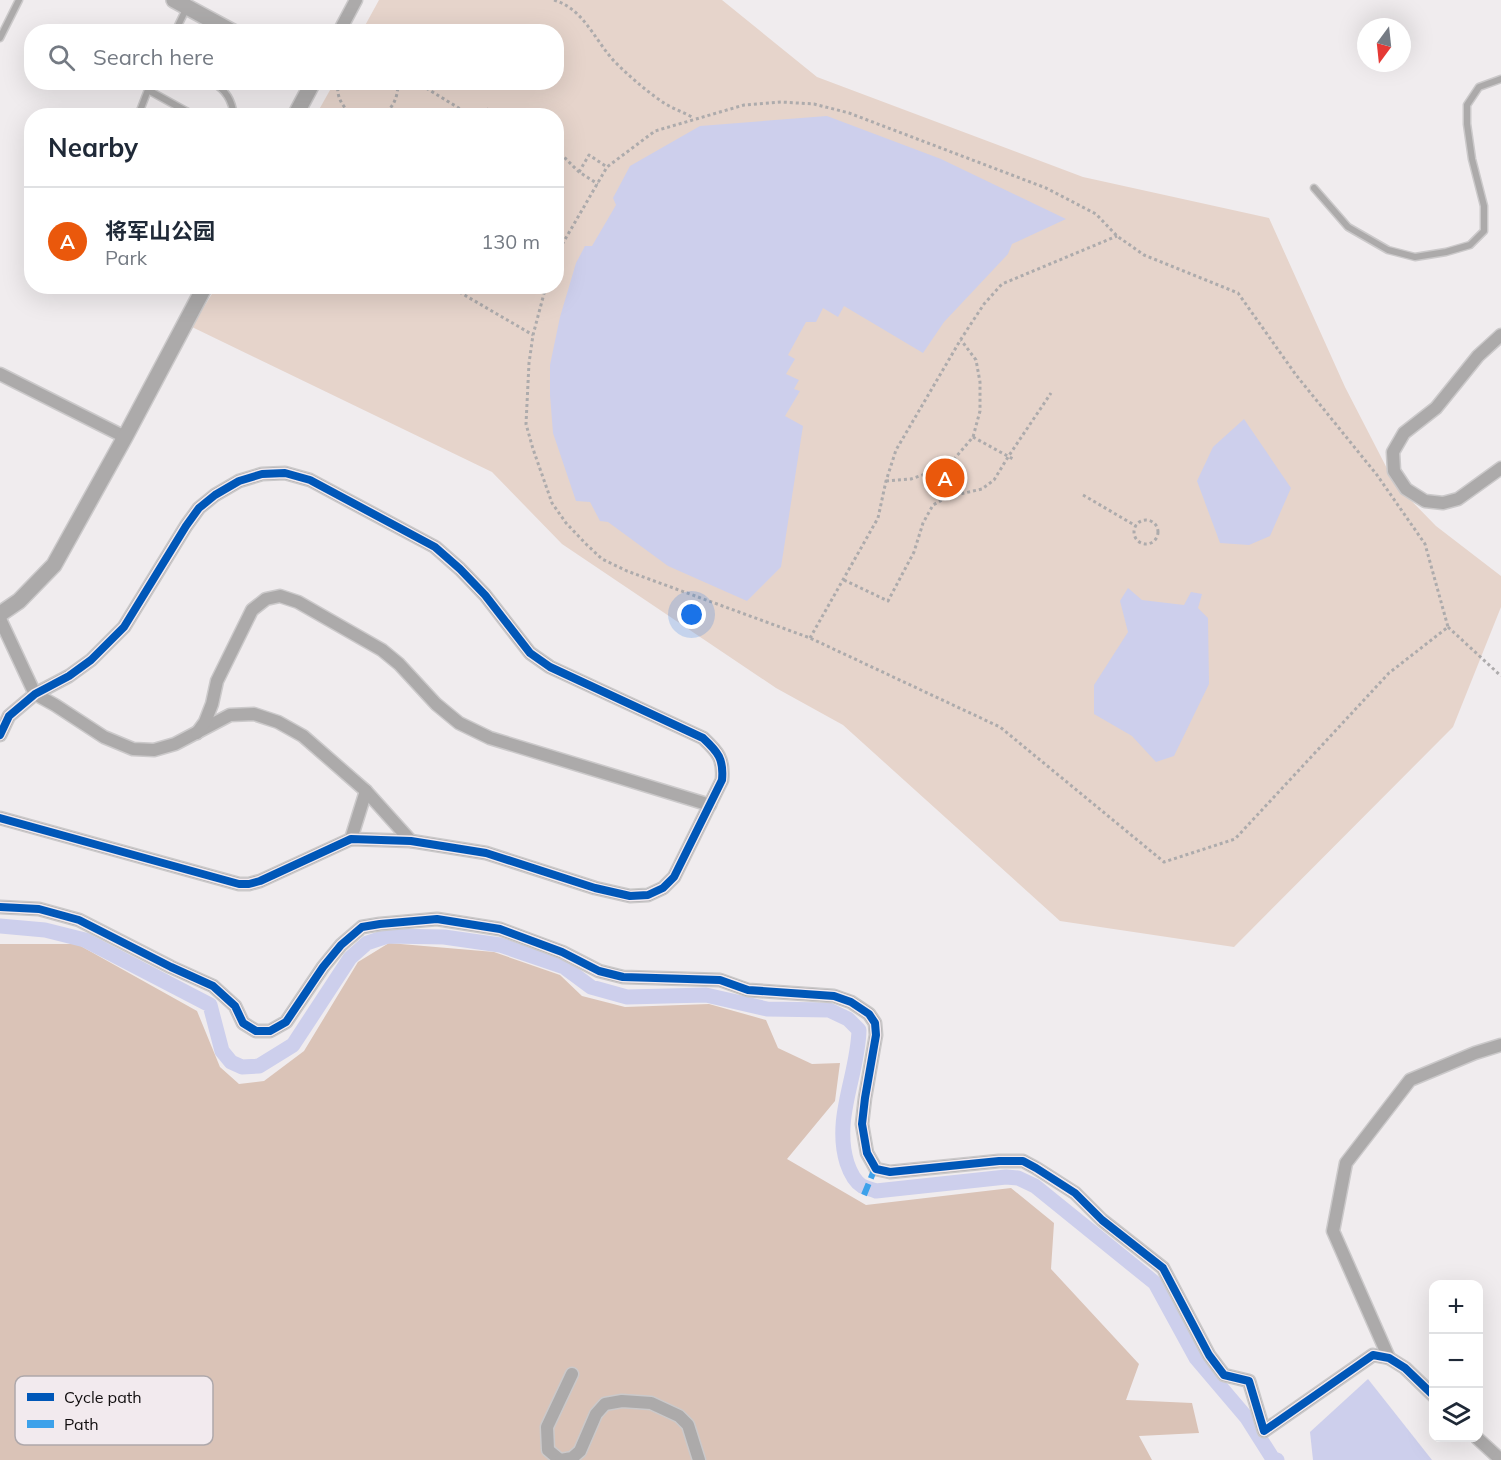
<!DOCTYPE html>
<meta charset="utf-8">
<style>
:root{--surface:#fff;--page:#f6f6f7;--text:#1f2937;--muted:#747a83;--line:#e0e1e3;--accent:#ea580c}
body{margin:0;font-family:Mulish,"Noto Sans SC",sans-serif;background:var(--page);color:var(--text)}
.controls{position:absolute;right:18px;bottom:18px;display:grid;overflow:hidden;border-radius:12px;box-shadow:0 6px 24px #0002}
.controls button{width:54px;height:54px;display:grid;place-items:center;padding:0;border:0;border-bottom:2px solid var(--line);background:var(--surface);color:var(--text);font:30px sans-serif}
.compass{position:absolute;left:1357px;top:18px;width:54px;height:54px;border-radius:50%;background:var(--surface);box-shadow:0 6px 24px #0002;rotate:195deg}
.you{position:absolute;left:692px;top:615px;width:21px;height:21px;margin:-15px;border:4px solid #fff;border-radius:50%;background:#1a73e8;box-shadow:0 0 0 9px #1a73e833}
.badge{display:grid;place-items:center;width:39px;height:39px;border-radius:50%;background:var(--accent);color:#fff;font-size:20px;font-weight:700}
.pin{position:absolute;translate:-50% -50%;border:3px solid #fff;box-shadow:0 2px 6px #0006}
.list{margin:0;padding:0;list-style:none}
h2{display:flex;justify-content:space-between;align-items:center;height:78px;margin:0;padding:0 24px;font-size:26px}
h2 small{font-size:20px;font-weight:400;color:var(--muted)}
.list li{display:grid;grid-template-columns:39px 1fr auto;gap:18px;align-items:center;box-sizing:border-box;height:108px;padding:0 24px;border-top:2px solid var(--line)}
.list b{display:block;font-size:22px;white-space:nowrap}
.list p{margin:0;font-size:20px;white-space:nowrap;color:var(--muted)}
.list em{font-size:20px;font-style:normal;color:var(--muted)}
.icon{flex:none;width:33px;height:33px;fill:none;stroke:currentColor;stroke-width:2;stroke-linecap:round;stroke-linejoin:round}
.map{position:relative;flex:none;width:1501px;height:1460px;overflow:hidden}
.search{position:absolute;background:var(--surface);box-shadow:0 6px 24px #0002;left:24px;top:24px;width:540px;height:66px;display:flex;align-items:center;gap:15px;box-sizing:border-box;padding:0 21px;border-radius:24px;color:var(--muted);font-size:22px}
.panel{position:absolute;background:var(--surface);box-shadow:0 6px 24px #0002;left:24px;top:108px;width:540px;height:186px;border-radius:24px}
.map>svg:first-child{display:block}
.green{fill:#e6d4cb}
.forest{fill:#dac3b7}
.water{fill:#cdcfec}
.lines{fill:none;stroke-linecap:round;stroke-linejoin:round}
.canal{stroke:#cdcfec;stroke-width:15}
.service-casing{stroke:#cbc9ca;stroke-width:9}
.minor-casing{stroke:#cbc9ca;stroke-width:15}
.tertiary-casing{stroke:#cbc9ca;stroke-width:18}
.path{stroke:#adabac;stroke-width:3;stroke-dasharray:3 3;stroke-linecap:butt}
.service{stroke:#acaaaa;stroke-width:6}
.minor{stroke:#acaaaa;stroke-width:12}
.tertiary{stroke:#acaaaa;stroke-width:15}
.quiet{stroke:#3da1ea;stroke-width:6;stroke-dasharray:12 6;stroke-linecap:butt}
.cycleway-casing{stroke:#f2eaee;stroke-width:11}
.cycleway{stroke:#0057b8;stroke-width:8}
.key{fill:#f2eaee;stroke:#aea8ab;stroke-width:1.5}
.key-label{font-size:16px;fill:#110e0f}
</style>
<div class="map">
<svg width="1501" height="1460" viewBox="0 0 1501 1460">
<rect width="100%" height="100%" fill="#f0ecee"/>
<polygon class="green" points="379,0 722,0 817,77 1083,177 1269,218 1345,387 1395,484 1436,526 1501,576 1501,607 1453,727 1234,947 1060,921 843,725 776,688 562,544 492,472 192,327 216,287 556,286 556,116 316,115 334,83 556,82 556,32 362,31"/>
<polygon class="forest" points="389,943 494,952 560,975 582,996 625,1007 709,1004 766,1020 778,1048 812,1064 840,1063 835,1101 787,1159 866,1205 1011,1188 1054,1223 1051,1269 1139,1364 1126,1400 1192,1403 1199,1433 1139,1436 1152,1460 0,1460 0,944 77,944 197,1011 220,1067 239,1084 264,1081 304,1051 358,962"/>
<g class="water">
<polygon points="827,116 941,159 1066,219 1012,244 1008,254 944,322 923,353 844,306 838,317 823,308 816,322 806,322 788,355 795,359 786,374 799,380 794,389 800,391 785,416 803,426 781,567 747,601 668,566 608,522 600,521 590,502 576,501 553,433 550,395 550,365 560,317 576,263 585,246 592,246 616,205 613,198 630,166 700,126"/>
<polygon points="1244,419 1291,488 1270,536 1249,545 1220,543 1197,481 1213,447"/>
<polygon points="1128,588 1142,600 1184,605 1191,592 1202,594 1198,608 1208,618 1209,684 1174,756 1156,762 1132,736 1094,714 1094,685 1128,632 1120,601"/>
<polygon points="1368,1379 1432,1460 1313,1460 1310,1432"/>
</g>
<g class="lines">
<path class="canal" d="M 0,926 L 45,930 L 85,940 L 210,1005 L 222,1051 L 231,1062 L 242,1067 L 259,1066 L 293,1045 L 350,958 L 367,943 L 388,936 L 444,937 L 500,945 L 564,967 L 591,987 L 627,997 L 706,995 L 767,1009 L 829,1010 L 848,1019 L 859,1030 C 858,1075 833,1118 847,1163 C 850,1172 854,1181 862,1186 C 866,1188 871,1189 876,1191 L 1006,1177 L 1018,1178 L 1035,1186 L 1155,1283 L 1196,1358 L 1247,1418 L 1273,1459 L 1277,1460"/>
<g class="service-casing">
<g id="service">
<polyline points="175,32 187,7"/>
<polyline points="0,38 19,0"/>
<path d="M 212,82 C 226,90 232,100 234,116"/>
<polyline points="148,90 195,116"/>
<polyline points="138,116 151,82"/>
<polyline points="1314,188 1348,227 1388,250 1415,257 1446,252 1470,245 1484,231 1484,206 1472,159 1467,124 1467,105 1479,87 1501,79"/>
</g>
</g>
<g class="minor-casing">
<g id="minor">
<polyline points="339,32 356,0"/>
<polyline points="1501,335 1478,356 1436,408 1404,433 1393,452 1394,471 1406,489 1425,501 1443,503 1458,499 1501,468"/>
<polyline points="0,374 125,437"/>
<polyline points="0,619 35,694 55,705 104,737 133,749 154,750 175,744 230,715 254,714 278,722 303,736 366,791 411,841"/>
<polyline points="197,733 205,722 212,704 217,681 252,610 266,599 280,596 298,602 382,650 399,664 436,704 459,723 490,738 710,805"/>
<path d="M 0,735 L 9,716 L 35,694 L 69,676 L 91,660 L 124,627 L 186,526 L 199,508 L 215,495 L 239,481 L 262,474 L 285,473 L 310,480 L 435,547 L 460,569 L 485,595 L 530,653 L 550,667 L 703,738 C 718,752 724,759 722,780 L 674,877 L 663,888 L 648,895 L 630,896 L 595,888 L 486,853 L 411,841 L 351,839 L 260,881 L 249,884 L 239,884 L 0,818"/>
<polyline points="351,839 366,791"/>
<polyline points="0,907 39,909 79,920 171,967 213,986 235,1006 243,1023 256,1031 270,1031 286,1022 323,967 341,945 362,927 380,924 437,919 500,929 562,952 599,971 623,977 720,980 748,990 834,996 851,1002 869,1014 875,1023 876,1035 865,1098 862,1124 867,1153 876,1169 890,1172 999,1161 1023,1161 1036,1168 1075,1193 1102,1220 1163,1268 1209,1355 1224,1375 1249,1381 1264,1431 1373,1355 1389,1358 1405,1368 1434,1396"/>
<polyline points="1389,1358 1333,1231 1346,1163 1410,1080 1475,1053 1501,1045"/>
<polyline points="1477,1438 1501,1460"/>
<polyline points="560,1460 548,1450 547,1427 572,1374"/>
<polyline points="561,1460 572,1458 580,1451 596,1414 605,1404 622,1401 651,1403 679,1416 688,1425 699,1460"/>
</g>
</g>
<g class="tertiary-casing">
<g id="tertiary">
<polyline points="174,0 233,32"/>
<polyline points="295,116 313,82"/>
<polyline points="0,614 19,601 54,565 125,437 205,286"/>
</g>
</g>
<g class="path">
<path d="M 554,0 C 584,9 595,41 615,62 C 629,76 644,89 661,101 C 671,108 683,112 694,118"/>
<path d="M 338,82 C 336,97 342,107 354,116"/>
<polyline points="416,82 472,116"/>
<path d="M 382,116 C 394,107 398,97 398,82"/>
<polyline points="484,116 489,108 501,116"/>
<polyline points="556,149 579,172 598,184"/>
<polyline points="579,172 589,155 607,167"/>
<polyline points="556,239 563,243"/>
<polyline points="449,286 533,335"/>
<polyline points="546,286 533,335 529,363 526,424 533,449 552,503 566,523 586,544 602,559 627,571 810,638 1000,727 1164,862 1235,839 1389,673 1448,627 1425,544 1377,475 1296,375 1238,293 1144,255 1117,236 1096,214 1046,188 849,113 814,104 781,102 744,105 655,131 607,167 556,255"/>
<polyline points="973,437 1013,459"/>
<polyline points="886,481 911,479 934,471 955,458 973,437 980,411 980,382 976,360 961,340"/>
<polyline points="1083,495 1136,526"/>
<circle cx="1146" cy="532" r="12"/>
<polyline points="844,580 888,601 914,552 923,523 933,505 947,497 982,489 994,480 1008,457 1051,393"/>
<polyline points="1448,627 1501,676"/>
<polyline points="810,638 878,518 886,481 896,450 961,339 984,304 1002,284 1117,236"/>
</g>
<use href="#service" class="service"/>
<use href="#minor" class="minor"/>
<use href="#tertiary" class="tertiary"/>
<polyline class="quiet" points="864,1195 875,1168"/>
<g class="cycleway-casing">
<g id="cycleway">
<path d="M 0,735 L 9,716 L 35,694 L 69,676 L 91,660 L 124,627 L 186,526 L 199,508 L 215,495 L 239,481 L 262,474 L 285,473 L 310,480 L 435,547 L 460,569 L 485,595 L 530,653 L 550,667 L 703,738 C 718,752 724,759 722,780 L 674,877 L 663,888 L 648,895 L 630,896 L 595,888 L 486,853 L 411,841 L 351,839 L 260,881 L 249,884 L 239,884 L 0,818"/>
<polyline points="0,907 39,909 79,920 171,967 213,986 235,1006 243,1023 256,1031 270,1031 286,1022 323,967 341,945 362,927 380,924 437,919 500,929 562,952 599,971 623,977 720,980 748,990 834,996 851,1002 869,1014 875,1023 876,1035 865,1098 862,1124 867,1153 876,1169 890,1172 999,1161 1023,1161 1036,1168 1075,1193 1102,1220 1163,1268 1209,1355 1224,1375 1249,1381 1264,1431 1373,1355 1389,1358 1405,1368 1434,1396"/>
</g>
</g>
<use href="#cycleway" class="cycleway"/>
</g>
<rect x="15" y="1376" width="198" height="69" rx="9" class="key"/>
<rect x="27" y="1393" width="27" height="8" fill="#0057b8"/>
<rect x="27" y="1420" width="27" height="8" fill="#3da1ea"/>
<g class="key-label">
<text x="64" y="1403">Cycle path</text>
<text x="64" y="1430">Path</text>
</g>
</svg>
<div class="controls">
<button>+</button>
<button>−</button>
<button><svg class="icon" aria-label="layers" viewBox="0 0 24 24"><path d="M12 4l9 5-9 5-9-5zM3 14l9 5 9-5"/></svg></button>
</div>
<svg class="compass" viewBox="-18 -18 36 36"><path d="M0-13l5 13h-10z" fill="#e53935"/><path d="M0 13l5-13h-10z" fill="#747a83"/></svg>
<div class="you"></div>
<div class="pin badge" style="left:945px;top:478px">A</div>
<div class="search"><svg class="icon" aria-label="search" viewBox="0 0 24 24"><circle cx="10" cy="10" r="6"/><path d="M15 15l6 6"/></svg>Search here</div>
<section class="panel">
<h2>Nearby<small></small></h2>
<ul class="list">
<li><span class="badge">A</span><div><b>将军山公园</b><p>Park</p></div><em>130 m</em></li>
</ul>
</section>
</div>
